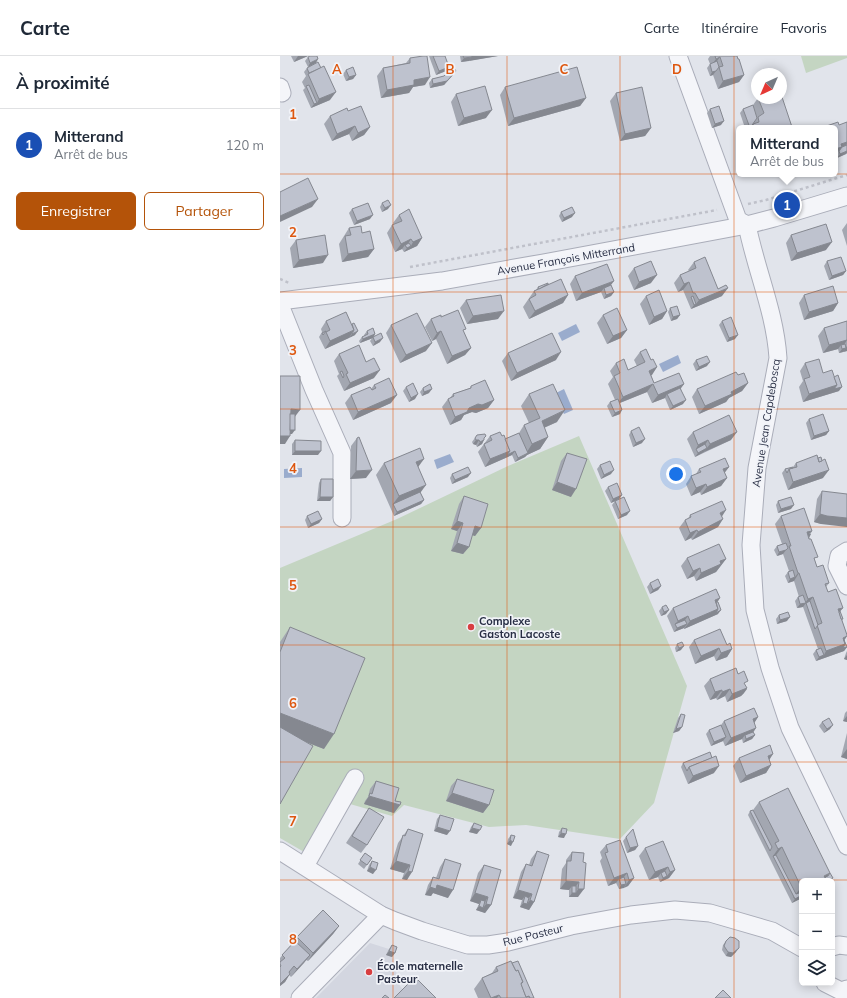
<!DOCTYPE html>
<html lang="fr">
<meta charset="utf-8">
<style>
:root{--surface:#fff;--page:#f6f6f7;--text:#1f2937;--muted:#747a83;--line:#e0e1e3;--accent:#b45309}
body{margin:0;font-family:Mulish,sans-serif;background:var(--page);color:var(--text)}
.controls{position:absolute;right:12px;bottom:12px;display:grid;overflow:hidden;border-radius:6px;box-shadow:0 2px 10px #0003}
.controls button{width:36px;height:36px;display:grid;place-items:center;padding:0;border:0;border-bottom:1px solid var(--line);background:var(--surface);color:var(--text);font:20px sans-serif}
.compass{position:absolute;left:471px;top:12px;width:36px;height:36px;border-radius:50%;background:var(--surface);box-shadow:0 2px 10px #0003;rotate:224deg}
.you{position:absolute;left:396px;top:418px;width:14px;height:14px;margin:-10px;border:3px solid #fff;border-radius:50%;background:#1a73e8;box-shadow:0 0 0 6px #1a73e833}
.badge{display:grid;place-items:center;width:26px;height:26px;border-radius:50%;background:var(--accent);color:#fff;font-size:13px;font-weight:700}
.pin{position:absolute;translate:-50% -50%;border:2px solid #fff;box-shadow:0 1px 4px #0006}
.popup{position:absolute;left:456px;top:69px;width:102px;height:52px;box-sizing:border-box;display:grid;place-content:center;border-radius:6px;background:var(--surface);filter:drop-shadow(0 1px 3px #0005);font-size:13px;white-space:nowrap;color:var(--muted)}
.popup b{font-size:15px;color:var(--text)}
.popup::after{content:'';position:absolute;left:50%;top:100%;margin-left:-8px;border:8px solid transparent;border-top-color:var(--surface)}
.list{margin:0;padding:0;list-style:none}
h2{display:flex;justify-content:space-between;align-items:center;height:52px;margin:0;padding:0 16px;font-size:17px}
h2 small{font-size:13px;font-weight:400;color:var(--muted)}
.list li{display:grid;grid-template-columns:26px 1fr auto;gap:12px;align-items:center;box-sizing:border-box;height:72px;padding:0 16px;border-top:1px solid var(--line)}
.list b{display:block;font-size:15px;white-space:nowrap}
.list p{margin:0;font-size:13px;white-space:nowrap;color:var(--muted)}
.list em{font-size:13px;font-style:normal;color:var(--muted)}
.actions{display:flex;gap:8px;padding:12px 16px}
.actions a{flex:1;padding:9px 0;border:1px solid var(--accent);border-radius:6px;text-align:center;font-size:14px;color:var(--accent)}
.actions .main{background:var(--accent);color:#fff}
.icon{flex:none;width:22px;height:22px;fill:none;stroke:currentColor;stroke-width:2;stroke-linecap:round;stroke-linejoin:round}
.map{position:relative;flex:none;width:567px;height:942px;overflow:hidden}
header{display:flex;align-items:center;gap:24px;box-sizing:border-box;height:56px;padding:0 20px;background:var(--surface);border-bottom:1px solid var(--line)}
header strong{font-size:19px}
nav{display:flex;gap:22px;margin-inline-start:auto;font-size:14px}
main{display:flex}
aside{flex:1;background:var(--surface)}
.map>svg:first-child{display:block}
.built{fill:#d3d6e0}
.green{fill:#c4d5c2}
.water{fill:#9aaccd}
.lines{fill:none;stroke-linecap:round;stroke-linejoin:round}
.minor-casing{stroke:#aaadb9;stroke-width:19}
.path{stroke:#bfc1ca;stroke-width:2.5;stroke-dasharray:3 3;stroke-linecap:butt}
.minor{stroke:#f4f5f9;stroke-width:17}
.wall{fill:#a3a7b1}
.shaded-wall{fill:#858890}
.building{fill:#bec2ce;stroke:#858890}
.grid{fill:none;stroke:#de570f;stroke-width:1;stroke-opacity:0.55}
.poi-dot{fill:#d83e40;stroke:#f1f3f8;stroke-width:1.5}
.labels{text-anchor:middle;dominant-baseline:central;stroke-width:3.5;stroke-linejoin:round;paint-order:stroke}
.street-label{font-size:11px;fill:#282e44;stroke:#f1f3f8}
.poi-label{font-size:11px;font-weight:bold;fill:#282e44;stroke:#f1f3f8;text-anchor:start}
.grid-label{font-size:13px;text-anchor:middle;font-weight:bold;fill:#de570f;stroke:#f1f3f8;stroke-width:3.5;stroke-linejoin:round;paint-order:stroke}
</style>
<header>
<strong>Carte</strong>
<nav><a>Carte</a><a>Itinéraire</a><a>Favoris</a></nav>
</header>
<main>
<aside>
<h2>À proximité<small></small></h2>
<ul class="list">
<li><span class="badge" style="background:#1a4fb4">1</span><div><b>Mitterand</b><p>Arrêt de bus</p></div><em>120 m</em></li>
</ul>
<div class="actions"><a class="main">Enregistrer</a><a>Partager</a></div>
</aside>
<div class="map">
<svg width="567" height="942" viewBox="0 0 567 942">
<rect width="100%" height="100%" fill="#e1e4eb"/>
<polygon class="built" points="90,887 109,893 107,899 112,901 120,930 131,942 36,942"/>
<g class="green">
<polygon points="521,0 567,0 567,2 526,17"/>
<polygon points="299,380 407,630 374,747 340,783 246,769 209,771 124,749 112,760 70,748 38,804 0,782 0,512 117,463 228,410"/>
</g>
<g class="water">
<polygon points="296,268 300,276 282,285 278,277"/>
<polygon points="398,299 401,307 383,316 379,308"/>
<polygon points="284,333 293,354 284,358 274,338"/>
<polygon points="170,398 174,406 157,413 154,404"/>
<polygon points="22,412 22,421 4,422 4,413"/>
</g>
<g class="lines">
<g class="minor-casing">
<g id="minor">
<polyline points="398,0 458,164 467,169"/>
<polyline points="0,31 2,37"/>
<path d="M 467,169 C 476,214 495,256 498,302 L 477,412 L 471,489 L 475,554 L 490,612 L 510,672 L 567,790"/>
<polyline points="0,245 162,225 263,207 467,169 494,162 567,140"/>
<polyline points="0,249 34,334 62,397 62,462"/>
<polyline points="567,495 559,500 557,510 567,530"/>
<polyline points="0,795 101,859 115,865 142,875 188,889 208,889 228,886 291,870 351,859 395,854 430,857 492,875 522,892"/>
<polyline points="25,810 75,722"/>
<polyline points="552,891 559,889 567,890"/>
<polyline points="545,927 561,935 567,933"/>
<polyline points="20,942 101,859"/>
</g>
</g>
<g class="path">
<polyline points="468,148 486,144 567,119"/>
<polyline points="130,211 437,154"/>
<polyline points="0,223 9,227"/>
</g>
<use href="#minor" class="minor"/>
</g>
<g class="wall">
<polygon points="11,0 28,0 14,6"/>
<polygon points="149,0 165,0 166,15 156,19"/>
<polygon points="180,0 218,0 181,6"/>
<polygon points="430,0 457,0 464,19 459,26 438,33 433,19 430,20 427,12 430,8 428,3"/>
<polygon points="28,1 36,7 28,11 25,5"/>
<polygon points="130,2 145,29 133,31 129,37 101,42 97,20 103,12 126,7"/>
<polygon points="27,12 50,44 31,52 23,34 25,32 22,26 26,20 24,16"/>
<polygon points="66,14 76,19 73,23 66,25 63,18"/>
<polygon points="173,19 164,29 150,32 149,27 152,23"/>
<polygon points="225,31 306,42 300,50 228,70 220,39"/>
<polygon points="336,37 371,72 365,80 340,85 330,45"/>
<polygon points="176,38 206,62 178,70 171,46"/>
<polygon points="478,42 501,42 512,71 511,72 465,72 460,57 463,53 473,49"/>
<polygon points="430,53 441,69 432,72 427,57"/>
<polygon points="68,55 90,71 84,79 72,85 69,78 52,85 44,68 50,60"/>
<polygon points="567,66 567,97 566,98 557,102 556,99 555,99 555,72 559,69"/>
<polygon points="102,147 108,153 102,156 100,151"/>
<polygon points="72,153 90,163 74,169 69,157"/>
<polygon points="281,156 292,161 282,166 279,160"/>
<polygon points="119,159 142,182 137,190 124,196 122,193 115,196 107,177 112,169 114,169 113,167"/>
<polygon points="567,167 567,190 562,174"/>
<polygon points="69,172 82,177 94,193 88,201 62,206 59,188"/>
<polygon points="511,179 546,194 511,205 506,187"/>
<polygon points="16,184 43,207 13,212 10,192"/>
<polygon points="547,205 566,215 563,219 549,224 544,210"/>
<polygon points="414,206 438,233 442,240 411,253 403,234 398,236 394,227 400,219 409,215 408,214"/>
<polygon points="354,212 371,227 354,234 348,220"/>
<polygon points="295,220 331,229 334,236 331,240 324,243 321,236 296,245 290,228"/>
<polygon points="268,228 288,239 283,247 249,263 243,251 254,235 256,234 258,231"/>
<polygon points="524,239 558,247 553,255 524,264 519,247"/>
<polygon points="366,240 387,255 382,263 369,269 360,248"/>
<polygon points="186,244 218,263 187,268 180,252"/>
<polygon points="390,252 400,259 397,263 391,265 388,256"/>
<polygon points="323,259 347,274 341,282 327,288 317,267"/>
<polygon points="161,261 184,277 191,292 185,299 167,308 156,283 152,285 145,271 151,263"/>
<polygon points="46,265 75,279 45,293 39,281 42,276 41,273"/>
<polygon points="442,265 455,283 447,286 439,269"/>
<polygon points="567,265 567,295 559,297 558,293 543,297 538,280 544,272"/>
<polygon points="111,269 146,295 120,307 106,277"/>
<polygon points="87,275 95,278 93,282 80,287 79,285 82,281 84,280 84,279"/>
<polygon points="93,281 100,286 93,290 90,285"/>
<polygon points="360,296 371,304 377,311 371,319 374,327 404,328 401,332 403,348 390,354 385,342 372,347 367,336 340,347 340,358 332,361 327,350 330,346 335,344 328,328 333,321 330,315 336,307 348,314 357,310 354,304"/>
<polygon points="228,297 276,304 231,325 222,305"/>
<polygon points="59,298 94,322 64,335 57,320 59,318 54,305"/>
<polygon points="416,304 427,310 416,315 413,308"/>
<polygon points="525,307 543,317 559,335 523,346 519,331 523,325 520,315"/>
<polygon points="458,319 468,327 462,335 449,342 446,346 419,358 412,341 417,333"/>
<polygon points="94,329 111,347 73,364 65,347 71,339 91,333"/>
<polygon points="191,330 214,344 208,352 196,357 192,356 184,359 181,364 170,369 162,351 168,343 170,342 173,338 190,332"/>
<polygon points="126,331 135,343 129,346 123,335"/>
<polygon points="143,332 149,337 142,340 140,336"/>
<polygon points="249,338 277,366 264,372 268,381 260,393 247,399 245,401 235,406 232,399 205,411 198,396 210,380 222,380 225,383 239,377 244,369 249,367 241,350"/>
<polygon points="529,363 549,375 546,379 531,384 526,367"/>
<polygon points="351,375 362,387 353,391 349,379"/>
<polygon points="413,376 451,384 415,401 407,383"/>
<polygon points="197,379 204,383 202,388 197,391 196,389 193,388 192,386"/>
<polygon points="77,382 86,422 70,423 71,390"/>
<polygon points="15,384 38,399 12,399 12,388"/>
<polygon points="287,397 291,441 272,434 281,405"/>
<polygon points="538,402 542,405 543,422 508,434 502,417 505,413 513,411 516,407"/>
<polygon points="104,407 138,411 140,436 144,444 141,448 114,460 96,419"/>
<polygon points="320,409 331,418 321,423 317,413"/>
<polygon points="449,411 444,417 447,422 441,430 421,439 420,436 411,440 406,428 411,420 416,418 419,413"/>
<polygon points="172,418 188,421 172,428 170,422"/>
<polygon points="41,423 53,441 50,445 37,445 39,427"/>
<polygon points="328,431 342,439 339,443 347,459 338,463 332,449 335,445 338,444 331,447 325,435"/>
<polygon points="542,435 541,468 534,466 537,443"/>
<polygon points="184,440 201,472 195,480 192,479 189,491 183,498 171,495 177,475 171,473 179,448"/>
<polygon points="498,445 511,453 498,457 496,449"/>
<polygon points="410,459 442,460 438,471 412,484 411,482 405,485 399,472 405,464 408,463"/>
<polygon points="27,460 42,463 39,467 28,472 25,464"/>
<polygon points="501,460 532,475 529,481 535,505 537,511 549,527 546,531 548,536 563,552 560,555 563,563 562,564 567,580 564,584 567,591 564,595 536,605 533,598 536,594 538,593 523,551 517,552 515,545 518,541 519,541 514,525 508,527 505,520 508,516 509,515 503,498 497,500 494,494 497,490 502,488 495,468"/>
<polygon points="407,502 446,503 436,516 416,525 414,520 407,523 401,510"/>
<polygon points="370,527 381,530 378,534 370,538 367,531"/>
<polygon points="438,546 438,558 404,573 404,572 394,576 387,560 393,552"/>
<polygon points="382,551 386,558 381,560 379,555"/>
<polygon points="499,559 507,565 497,568 496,563"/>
<polygon points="10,571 44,693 26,686 0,748 0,586"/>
<polygon points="414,584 447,589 452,593 447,601 436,605 434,600 415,608 409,591"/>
<polygon points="397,588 401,594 396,596 395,592"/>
<polygon points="567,595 567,604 564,603 566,597"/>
<polygon points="458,618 465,629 464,637 461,640 447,646 445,640 437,644 436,642 430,644 424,630 430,623"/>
<polygon points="567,655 567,666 563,665 565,657"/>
<polygon points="401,658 402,671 399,675 393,677 398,662"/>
<polygon points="478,661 474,667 473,676 475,679 472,683 463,687 462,683 445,690 443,685 431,690 426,678 429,674 441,669 444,665"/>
<polygon points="542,666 550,673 544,677 539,670"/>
<polygon points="567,677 567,703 561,701"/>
<polygon points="459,702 489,704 491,709 486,717 460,727 453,710"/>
<polygon points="403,707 434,717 408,728 401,711"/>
<polygon points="177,723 209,749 203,757 166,745 171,730"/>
<polygon points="96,725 120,749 114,757 84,748 85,745 88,741 90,733"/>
<polygon points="479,746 522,825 522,842 512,847 468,759 470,755 473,754"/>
<polygon points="89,752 87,789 81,797 66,787"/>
<polygon points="160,759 167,779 154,775 157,763"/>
<polygon points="194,767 197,778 189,776 191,771"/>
<polygon points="282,772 284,782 278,781 279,776"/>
<polygon points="128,773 143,778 127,824 122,823 124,817 110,813 118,787"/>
<polygon points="231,779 231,790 227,788 228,783"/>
<polygon points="346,781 358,790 355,794 347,797 343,785"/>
<polygon points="326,789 354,822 348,830 339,833 336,827 328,830 320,805 322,802 320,796"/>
<polygon points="365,792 395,814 389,822 380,826 378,821 369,824 359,800"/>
<polygon points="257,795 254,846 249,854 240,851 242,844 233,842 241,816 246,808 249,809 251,803"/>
<polygon points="292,796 304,797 298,841 289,841 289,834 280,833 282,813 286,807 286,804"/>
<polygon points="85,797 92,802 84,813 78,808"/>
<polygon points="165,803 168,842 153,837 151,840 145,839 148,829 153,821 156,822 160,811"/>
<polygon points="92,805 93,818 87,815 89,809"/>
<polygon points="204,809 211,849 205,857 196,854 199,848 190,845 198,817"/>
<polygon points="59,870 53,878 28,905 26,904 11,921 9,919 5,926 0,930 0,902 11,889 17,881"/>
<polygon points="446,885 456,896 451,901 446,900 442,894 443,889"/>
<polygon points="112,889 115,897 112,901 106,899 109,893"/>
<polygon points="216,911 254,942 198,942 194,933 202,922 212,917"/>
</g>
<g class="shaded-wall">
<polygon points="18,0 28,0 14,6"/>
<polygon points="192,0 218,0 189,5"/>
<polygon points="192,1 189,5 181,6 184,2"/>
<polygon points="440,1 434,9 431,10 436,3"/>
<polygon points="38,3 36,7 28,11 30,7"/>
<polygon points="169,11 166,15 156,19 159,15"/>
<polygon points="176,15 164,29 150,32 153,28"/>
<polygon points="436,15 433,19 430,20 432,16"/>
<polygon points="76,19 73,23 66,25 69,21"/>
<polygon points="464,19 459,26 438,33 443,25"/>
<polygon points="150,21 145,29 133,31 129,37 101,42 107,34 134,24"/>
<polygon points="56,36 50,44 31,52 34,48 37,47 39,43"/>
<polygon points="306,42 300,50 228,70 234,62"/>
<polygon points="212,54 206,62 178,70 184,62"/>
<polygon points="444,65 441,69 432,72 435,68"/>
<polygon points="75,70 69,78 52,85 57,78"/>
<polygon points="90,71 84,79 72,85 78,77"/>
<polygon points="371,72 365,80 340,85 345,78"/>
<polygon points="567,86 567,88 564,93 559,94 556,99 555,99 555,93 561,88"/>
<polygon points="567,93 567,97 566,98 557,102 560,98"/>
<polygon points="38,143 32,151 0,166 0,160"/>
<polygon points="111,149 108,153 102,156 105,152"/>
<polygon points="295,157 292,161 282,166 284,162"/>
<polygon points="93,159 90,163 74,169 77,165"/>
<polygon points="142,182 137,190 124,196 127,192 131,190 133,186"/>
<polygon points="131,183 126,191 125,189 122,193 115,196 121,188"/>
<polygon points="552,186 546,194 511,205 517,197"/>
<polygon points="94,193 88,201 62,206 68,198"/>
<polygon points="48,199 43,207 13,212 19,204"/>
<polygon points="566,215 563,219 549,224 552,220"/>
<polygon points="377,219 371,227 354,234 359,226"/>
<polygon points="334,225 328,233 324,232 321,236 296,245 302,237"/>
<polygon points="409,226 403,234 398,236 404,228"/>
<polygon points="448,232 442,240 411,253 414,249 416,248 419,244"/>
<polygon points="334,236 331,240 324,243 326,239"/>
<polygon points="288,239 283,247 249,263 255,255"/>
<polygon points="558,247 553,255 524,264 529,256"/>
<polygon points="224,255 218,263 187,268 193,260"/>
<polygon points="387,255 382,263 369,269 374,261"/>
<polygon points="400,259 397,263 391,265 393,261"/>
<polygon points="74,274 69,282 45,293 50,285"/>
<polygon points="347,274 341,282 327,288 333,280"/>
<polygon points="78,275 75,279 69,282 72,278"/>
<polygon points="161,275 156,283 152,285 157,277"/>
<polygon points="95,278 93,282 80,287 83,283"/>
<polygon points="458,279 455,283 447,286 449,282"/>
<polygon points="103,282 100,286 93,290 95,286"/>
<polygon points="567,284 562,292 561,289 558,293 543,297 549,289"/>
<polygon points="152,287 146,295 120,307 126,299"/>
<polygon points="567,290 567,295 563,296"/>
<polygon points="191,292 185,299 167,308 172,300"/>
<polygon points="566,292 563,296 559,297 562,293"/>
<polygon points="281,296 276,304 231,325 237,317"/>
<polygon points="430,306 427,310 416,315 419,311"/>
<polygon points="377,311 372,319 363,323 369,315"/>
<polygon points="100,314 94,322 64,335 70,327"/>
<polygon points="468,327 462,335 449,342 446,346 419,358 425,350"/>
<polygon points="373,328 367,336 337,348 343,341"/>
<polygon points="404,328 398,336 387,338 385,342 372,347 378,339"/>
<polygon points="557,329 562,331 559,335 523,346 529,338"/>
<polygon points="152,333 149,337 142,340 144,336"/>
<polygon points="138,338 135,343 129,346 131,342"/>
<polygon points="117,339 111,347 73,364 78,356"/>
<polygon points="214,344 208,352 196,357 192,356 184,359 181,364 170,369 175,361 189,352 198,348"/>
<polygon points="406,344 403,348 390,354 393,350"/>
<polygon points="11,353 20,354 14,362 8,361"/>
<polygon points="285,354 277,366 254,376 262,365"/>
<polygon points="342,354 340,358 332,361 335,357"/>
<polygon points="8,374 15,374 12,378 5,378"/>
<polygon points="549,375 546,379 531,384 534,380"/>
<polygon points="457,376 451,384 424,396 430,388"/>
<polygon points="0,380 10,380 5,388 0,388"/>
<polygon points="268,381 260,393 247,399 245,401 235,406 238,402 245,399 252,388"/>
<polygon points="365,383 362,387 353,391 356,387"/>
<polygon points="196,384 199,384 196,389 193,388"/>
<polygon points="204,384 202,388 197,391 200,386"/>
<polygon points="428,384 423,392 416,393 418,389"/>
<polygon points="427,392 424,396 415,401 418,397"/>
<polygon points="15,395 41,395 38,399 12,399"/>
<polygon points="230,395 235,395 232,399 205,411 210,403"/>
<polygon points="144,403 136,414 136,406"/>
<polygon points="449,411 443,419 443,413"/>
<polygon points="92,414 86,422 70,423 76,415"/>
<polygon points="334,414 331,418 321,423 324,419"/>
<polygon points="549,414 543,422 508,434 513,426"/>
<polygon points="191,417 188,421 172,428 175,424"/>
<polygon points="447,422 441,430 421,439 427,431"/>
<polygon points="277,426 296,433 291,441 272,434"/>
<polygon points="426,428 420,436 411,440 416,432"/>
<polygon points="146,429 138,440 113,448 119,440"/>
<polygon points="342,439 339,443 331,447 333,443"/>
<polygon points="40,441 53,441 50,445 37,445"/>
<polygon points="144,444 141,448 114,460 117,456"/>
<polygon points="514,449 511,453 498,457 501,453"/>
<polygon points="446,454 441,462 440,457"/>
<polygon points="350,455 347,459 338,463 341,459"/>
<polygon points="540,458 567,462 567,471 541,468 534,466"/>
<polygon points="42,463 39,467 28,472 31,468"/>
<polygon points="443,463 438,471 412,484 418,476"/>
<polygon points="177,465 183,467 177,475 171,473"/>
<polygon points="195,470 201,472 195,480 189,478"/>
<polygon points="417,474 411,482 405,485 410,477"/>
<polygon points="532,475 529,478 531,478 529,482 527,476"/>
<polygon points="177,487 189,491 183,498 171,495"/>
<polygon points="506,494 503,498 497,500 499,496"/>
<polygon points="446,503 436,516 416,525 421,517 440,505"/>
<polygon points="420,512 414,520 407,523 413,515"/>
<polygon points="518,517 519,517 514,525 508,527 510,523 515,521"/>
<polygon points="381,530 378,534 370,538 373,534"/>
<polygon points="533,541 527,549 526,547 523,551 517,552 520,548 525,547 528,543"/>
<polygon points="440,542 435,550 435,544"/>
<polygon points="563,552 557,559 558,553"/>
<polygon points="438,553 441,554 438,558 404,573 410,565"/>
<polygon points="389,554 386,558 381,560 384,556"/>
<polygon points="408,560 402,568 395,568 398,565"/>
<polygon points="510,561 507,565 497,568 500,564"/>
<polygon points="407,568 404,572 394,576 397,572"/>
<polygon points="567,580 562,588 563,582"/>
<polygon points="565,588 567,591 564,595 536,605 539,601 544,599 546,595"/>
<polygon points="404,590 401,594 396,596 399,592"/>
<polygon points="439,592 434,600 415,608 421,600"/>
<polygon points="452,593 447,601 436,605 441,597"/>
<polygon points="567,599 567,604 564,603"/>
<polygon points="467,632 467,633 464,637 461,640 447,646 452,638"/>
<polygon points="450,633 445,640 437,644 442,636"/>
<polygon points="442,634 436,642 430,644 435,636"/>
<polygon points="0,657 54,678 44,693 0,676"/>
<polygon points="567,660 567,666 563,665"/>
<polygon points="478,661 473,669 473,663"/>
<polygon points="553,669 550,673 544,677 547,673"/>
<polygon points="402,671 399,675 393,677 396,673"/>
<polygon points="476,672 471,680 465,679 462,683 445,690 451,682"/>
<polygon points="475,679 472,683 463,687 466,683"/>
<polygon points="446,681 443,685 431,690 434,686"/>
<polygon points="567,694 567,703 561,701 567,693"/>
<polygon points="493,698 488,706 488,700"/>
<polygon points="491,709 486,717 460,727 466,720"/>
<polygon points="439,710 434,717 408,728 413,720"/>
<polygon points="172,737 209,749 203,757 166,745"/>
<polygon points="89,740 120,749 114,757 84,748"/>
<polygon points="157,771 170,775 167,779 154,775"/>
<polygon points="192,772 200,774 197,778 189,776"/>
<polygon points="281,777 286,778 284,782 278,781"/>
<polygon points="230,784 233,786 231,790 227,788"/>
<polygon points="358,790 355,794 347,797 350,792"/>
<polygon points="502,791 494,802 493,800 498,793"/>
<polygon points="116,805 130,809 124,817 110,813"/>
<polygon points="90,811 96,814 93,818 87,815"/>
<polygon points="388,811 382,819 381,817 378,821 369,824 375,816"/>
<polygon points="395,814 389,822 380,826 383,822 387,820 390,816"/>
<polygon points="128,815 132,816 127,824 122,823"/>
<polygon points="347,817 341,825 339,823 336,827 328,830 334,822"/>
<polygon points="550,817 544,825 541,825 544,820"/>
<polygon points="354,822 348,830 344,832 349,824"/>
<polygon points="553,822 550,825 546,825"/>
<polygon points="286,825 299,826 293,834 292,830 289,834 280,833"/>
<polygon points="346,828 344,832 339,833 341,829"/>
<polygon points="157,829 173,834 168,842 153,837 151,840 145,839 150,831"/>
<polygon points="522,830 522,835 519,840 513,842"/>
<polygon points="298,833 304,833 298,841 289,841 292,837 296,837"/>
<polygon points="238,834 252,838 246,846 245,840 242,844 233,842"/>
<polygon points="195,837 208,841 203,849 201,844 199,848 190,845"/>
<polygon points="522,839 522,842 512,847 515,843"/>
<polygon points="250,844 254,846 249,854 240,851 243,847 247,848"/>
<polygon points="206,848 211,849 205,857 196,854 199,850 203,852"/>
<polygon points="59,870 53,878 28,905 33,897"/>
<polygon points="459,892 456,896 451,901 446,900 448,896"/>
<polygon points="109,895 115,897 112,901 106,899"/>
<polygon points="30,899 24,907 11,921 17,913"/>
<polygon points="10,918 5,926 0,930 0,928"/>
<polygon points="219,939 217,942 211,942"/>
</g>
<g class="building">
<polygon points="30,0 37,0 38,3 30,7 28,1"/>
<polygon points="143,0 147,0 150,21 134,24 134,29 107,34 103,12 130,7 130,2"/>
<polygon points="153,0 165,0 169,11 159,15"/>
<polygon points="183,0 192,0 192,1 184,2"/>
<polygon points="435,0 457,0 458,3 459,3 464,19 443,25 439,11 443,10 440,1 436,3"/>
<polygon points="437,5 439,11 436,15 432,16 430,8"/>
<polygon points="38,6 41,12 29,17 27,12"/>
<polygon points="44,10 56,36 39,43 28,18"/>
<polygon points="73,11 76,19 69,21 66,14"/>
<polygon points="173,11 176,15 167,25 153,28 152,23 164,20"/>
<polygon points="297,11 306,42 234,62 225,31"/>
<polygon points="29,29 37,47 34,48 26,30"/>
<polygon points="205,30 212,54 184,62 176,38"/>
<polygon points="362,31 371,72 345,78 336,37"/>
<polygon points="501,38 512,71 509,72 471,72 471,71 474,71 473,68 479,66 478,61 484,57 478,42 501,42"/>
<polygon points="473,49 477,62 470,72 463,53"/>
<polygon points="81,50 90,71 78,77 75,70 57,78 50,60 67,52 68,55"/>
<polygon points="439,50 444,65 435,68 430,53"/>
<polygon points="558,66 559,69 567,66 567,86 561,88 562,91 555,93 555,72 541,72"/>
<polygon points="567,89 567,95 560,98 559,95 562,91"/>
<polygon points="28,122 38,143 0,160 0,136"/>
<polygon points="108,144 111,149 105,152 102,147"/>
<polygon points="88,147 93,159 77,165 72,153"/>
<polygon points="292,151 295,157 284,162 281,156"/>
<polygon points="129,153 142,182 133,186 131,183 121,188 112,169 122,165 119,159"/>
<polygon points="546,168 552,186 517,197 511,179"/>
<polygon points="81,170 82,177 90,175 94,193 68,198 65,180 71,179 69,172"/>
<polygon points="45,179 48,199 19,204 16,184"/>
<polygon points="129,187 131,190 127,192 125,189"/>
<polygon points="425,201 438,233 446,229 448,232 419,244 415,237 413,237 409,226 404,228 400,219 416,212 414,206"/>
<polygon points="561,201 566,215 552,220 547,205"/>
<polygon points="371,205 377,219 359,226 354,212"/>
<polygon points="327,208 334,225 302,237 295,220"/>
<polygon points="281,223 288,239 255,255 249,243 256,239 254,235"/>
<polygon points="268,227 268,228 259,233 258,231"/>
<polygon points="331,229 334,236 326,239 324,232"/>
<polygon points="553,230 558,247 529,256 524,239"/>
<polygon points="379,234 387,255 374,261 366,240"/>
<polygon points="221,239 224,255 193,260 186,244"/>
<polygon points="413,240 416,248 414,249 411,241"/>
<polygon points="397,250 400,259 393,261 390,252"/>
<polygon points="337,252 347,274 333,280 323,259"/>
<polygon points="178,254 186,273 183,274 191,292 172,300 161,275 157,277 151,263 161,259 161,261"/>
<polygon points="66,256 74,274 50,285 46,276 50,274 46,265"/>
<polygon points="137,257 152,287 126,299 111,269"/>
<polygon points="451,261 458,279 449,282 442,265"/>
<polygon points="567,265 567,284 549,289 544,272"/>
<polygon points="74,267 78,275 72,278 74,274 72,268"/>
<polygon points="93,272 95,278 83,283 82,281 88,278 87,275"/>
<polygon points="46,275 43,279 42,277"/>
<polygon points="101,277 103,282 95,286 93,281"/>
<polygon points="272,277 281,296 237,317 228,297"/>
<polygon points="565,288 566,292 562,293 561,289"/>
<polygon points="79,289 86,306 94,302 100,314 70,327 66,318 68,317 59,298"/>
<polygon points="366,293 371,304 373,303 377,311 369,315 374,327 399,317 404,328 378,339 373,328 343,341 334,320 340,317 336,307 344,303 348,314 365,306 360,296"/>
<polygon points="427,300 430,306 419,311 416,304"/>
<polygon points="539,303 543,317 552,314 557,329 529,338 524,323 530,321 525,307"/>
<polygon points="62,315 64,320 63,322 60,316"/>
<polygon points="456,316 458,319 464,317 468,327 451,336 452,338 425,350 417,333"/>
<polygon points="558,319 562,331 554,333 557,329 554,321"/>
<polygon points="0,320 20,320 20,354 11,353 10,380 0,380"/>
<polygon points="109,322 117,339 78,356 71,339 90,331 92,334 96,332 94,329"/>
<polygon points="205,324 214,344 202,349 198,348 189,352 187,356 175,361 168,343 174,340 173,338 191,332 191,330"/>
<polygon points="133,327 138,338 131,342 126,331"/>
<polygon points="150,328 152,333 144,336 143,332"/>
<polygon points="273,328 285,354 262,365 268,381 252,388 244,369 260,362 249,338"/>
<polygon points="400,332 406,344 393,350 387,338"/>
<polygon points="338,343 342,354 335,357 330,346"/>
<rect x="10" y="358" width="5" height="16"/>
<polygon points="543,358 549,375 534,380 529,363"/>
<polygon points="449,359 457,376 430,388 428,384 418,389 413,376"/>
<polygon points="359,371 365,383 356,387 351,375"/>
<polygon points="220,376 222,380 224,379 230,395 210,403 204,388 212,384 210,380"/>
<polygon points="239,377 248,397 238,402 235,395 227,399 230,395 225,383"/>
<polygon points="205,378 206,380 204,382 204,384 200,386 199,384 196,384 195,382 197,379"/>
<polygon points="79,381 92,414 76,415 77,382"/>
<polygon points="15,384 41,385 41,395 15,395"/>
<polygon points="425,388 427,392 418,397 416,393"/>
<polygon points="140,392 144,403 136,406 146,429 119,440 104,407"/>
<polygon points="287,397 307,403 296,433 277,426"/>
<polygon points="537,399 539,406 545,403 549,414 513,426 509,413 517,411 516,407"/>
<polygon points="541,401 542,405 539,406 538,402"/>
<polygon points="445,402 449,411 443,413 447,422 427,431 426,428 416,432 411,420 421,416 419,413"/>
<polygon points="330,405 334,414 324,419 320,409"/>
<polygon points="188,411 191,417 175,424 172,418"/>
<polygon points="513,411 513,412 509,413 507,417 505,413"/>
<polygon points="41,423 53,423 53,441 40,441"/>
<polygon points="337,427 342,439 333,443 328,431"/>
<polygon points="542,435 567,438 567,462 547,460 540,458"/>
<polygon points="140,436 144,444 117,456 113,448"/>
<polygon points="184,440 208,448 201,472 195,470 189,491 177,487 183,467 177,465"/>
<polygon points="344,441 350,455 341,459 335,445"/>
<polygon points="511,441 514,449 501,453 498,445"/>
<polygon points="442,445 446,454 440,457 443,463 418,476 417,474 410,477 405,464 411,461 410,459"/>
<polygon points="524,452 532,475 527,476 529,483 531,483 538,501 534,502 537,511 543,509 549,527 545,528 548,536 556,533 563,552 558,553 567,579 567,580 563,582 565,588 546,595 537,569 542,567 533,541 528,543 519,517 518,517 509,490 511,490 501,460"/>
<polygon points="38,455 42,463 31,468 27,460"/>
<polygon points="506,487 508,492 506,494 499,496 497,490"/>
<polygon points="439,488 446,503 440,505 441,508 421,517 420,512 413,515 407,502"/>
<polygon points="513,514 515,521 510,523 508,516"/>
<polygon points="378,523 381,530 373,534 370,527"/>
<polygon points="436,533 440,542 435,544 438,553 410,565 408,560 398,565 393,552"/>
<polygon points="523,539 526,547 530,545 538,569 535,573 526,547 520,548 518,541"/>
<polygon points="436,546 438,546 441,554 436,557 438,553"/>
<polygon points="386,549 389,554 384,556 382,551"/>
<polygon points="560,555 563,563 561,563 559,556"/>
<polygon points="508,556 510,561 500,564 499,559"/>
<polygon points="405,564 407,568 397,572 395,568"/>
<polygon points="10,571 85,602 54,678 0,657 0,596"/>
<polygon points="440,573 447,589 450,587 452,593 441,597 439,592 421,600 414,584"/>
<polygon points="564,584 567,591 563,592 565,588"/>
<polygon points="402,586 404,590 399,592 397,588"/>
<polygon points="541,592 544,599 539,601 536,594"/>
<polygon points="456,612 458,618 464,615 468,625 464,627 467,632 452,638 450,633 442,636 442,634 435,636 430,623"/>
<polygon points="474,652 478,661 473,663 476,672 451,682 444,665"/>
<polygon points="401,658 405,659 402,671 396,673"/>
<polygon points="549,662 553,669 547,673 542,666"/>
<polygon points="441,669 446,681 434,686 429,674"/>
<polygon points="0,671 33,690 0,748"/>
<polygon points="473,676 475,679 466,683 465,679"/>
<polygon points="490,689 493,698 488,700 491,709 466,720 459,702"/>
<polygon points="430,696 432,702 409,711 407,715 403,707"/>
<polygon points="436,700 439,710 413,720 409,711"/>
<polygon points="177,723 214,734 209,749 172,737"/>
<polygon points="96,725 119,732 115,745 121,746 120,749 89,740 90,737 92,738"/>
<polygon points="508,732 550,817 544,820 546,823 541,825 522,825 522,830 521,831 502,791 498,793 495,787 499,785 479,746"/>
<polygon points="89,752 104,761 87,789 72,780"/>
<polygon points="473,754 492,791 490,795 470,755"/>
<polygon points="160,759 174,763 170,775 157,771"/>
<polygon points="194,767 202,770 200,774 192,772"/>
<polygon points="282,772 287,773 286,778 281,777"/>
<polygon points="128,773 143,778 132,816 128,815 130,809 116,805 123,779 125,780"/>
<polygon points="353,773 358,790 350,792 346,781"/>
<polygon points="231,779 235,780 233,786 230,784"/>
<polygon points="340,784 354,822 349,824 347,817 334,822 325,797 328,796 326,789"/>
<polygon points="383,785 395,814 390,816 388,811 375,816 365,792"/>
<polygon points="257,795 269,799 254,846 250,844 252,838 238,834 246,808 252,810"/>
<polygon points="292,796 304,797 303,806 306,807 304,833 298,833 299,826 286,825 287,805 291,805"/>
<polygon points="85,797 92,802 87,809 80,804"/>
<polygon points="496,799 516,838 522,836 522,839 515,843 493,800"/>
<polygon points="165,803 181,808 173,834 157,829 156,833 150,831 153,821 159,823"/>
<polygon points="92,805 98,807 96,814 90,811"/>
<polygon points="204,809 221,814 211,849 206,848 208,841 195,837"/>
<polygon points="385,815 387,820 383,822 381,817"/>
<polygon points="550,817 553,822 546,825 544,825 546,823 545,821 548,820"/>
<polygon points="344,821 346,828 341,829 339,823"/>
<rect x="292" y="830" width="4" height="7"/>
<polygon points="245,840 249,842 247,848 243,847"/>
<polygon points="201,844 205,845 203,852 199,850"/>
<polygon points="43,854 59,870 33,897 17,881"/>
<polygon points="450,881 455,882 459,885 459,892 453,897 448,896 444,890 446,885"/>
<polygon points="15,885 30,899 17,913 14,910 9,916 10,918 0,928 0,911 1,910 0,908 0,906 5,902 2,899"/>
<polygon points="112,889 117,891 115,897 109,895"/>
<polygon points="231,905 236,915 238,914 243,926 241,927 246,941 249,940 250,942 221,942 219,939 211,942 202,922 218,915 216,911"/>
<polygon points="238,905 254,942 250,942 249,940 246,941 241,928 243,926 238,914 236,915 232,907"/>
<polygon points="135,921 156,942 114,942"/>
<polygon points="443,934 451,942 435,942"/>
<polygon points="105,939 109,942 102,942"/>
</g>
<path class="grid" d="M 113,0 L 113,942M 227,0 L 227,942M 340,0 L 340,942M 454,0 L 454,942M 0,118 L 567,118M 0,236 L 567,236M 0,353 L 567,353M 0,471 L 567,471M 0,589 L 567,589M 0,706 L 567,706M 0,824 L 567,824"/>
<g class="poi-dot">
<circle cx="191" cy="571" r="4"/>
<circle cx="89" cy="916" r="4"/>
</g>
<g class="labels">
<g class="street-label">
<text transform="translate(286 203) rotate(-10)">Avenue François Mitterrand</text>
<text transform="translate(486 367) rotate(-81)">Avenue Jean Capdeboscq</text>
<text transform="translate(253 879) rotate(-14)">Rue Pasteur</text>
</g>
<g class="poi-label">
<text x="199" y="565">Complexe<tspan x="199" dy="13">Gaston Lacoste</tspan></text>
<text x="97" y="910">École maternelle<tspan x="97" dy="13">Pasteur</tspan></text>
</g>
</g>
<g class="grid-label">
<text x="57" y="18">A</text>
<text x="170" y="18">B</text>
<text x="284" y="18">C</text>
<text x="397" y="18">D</text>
<text x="13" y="63">1</text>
<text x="13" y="181">2</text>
<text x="13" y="299">3</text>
<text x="13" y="417">4</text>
<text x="13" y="534">5</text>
<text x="13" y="652">6</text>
<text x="13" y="770">7</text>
<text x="13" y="888">8</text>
</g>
</svg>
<div class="controls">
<button>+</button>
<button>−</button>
<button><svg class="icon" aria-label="layers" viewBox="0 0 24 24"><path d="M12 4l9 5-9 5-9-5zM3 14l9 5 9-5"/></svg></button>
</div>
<svg class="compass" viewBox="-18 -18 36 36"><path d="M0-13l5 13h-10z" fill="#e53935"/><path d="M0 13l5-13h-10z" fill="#747a83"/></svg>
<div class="you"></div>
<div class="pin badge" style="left:507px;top:149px;background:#1a4fb4">1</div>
<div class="popup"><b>Mitterand</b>Arrêt de bus</div>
</div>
</main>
